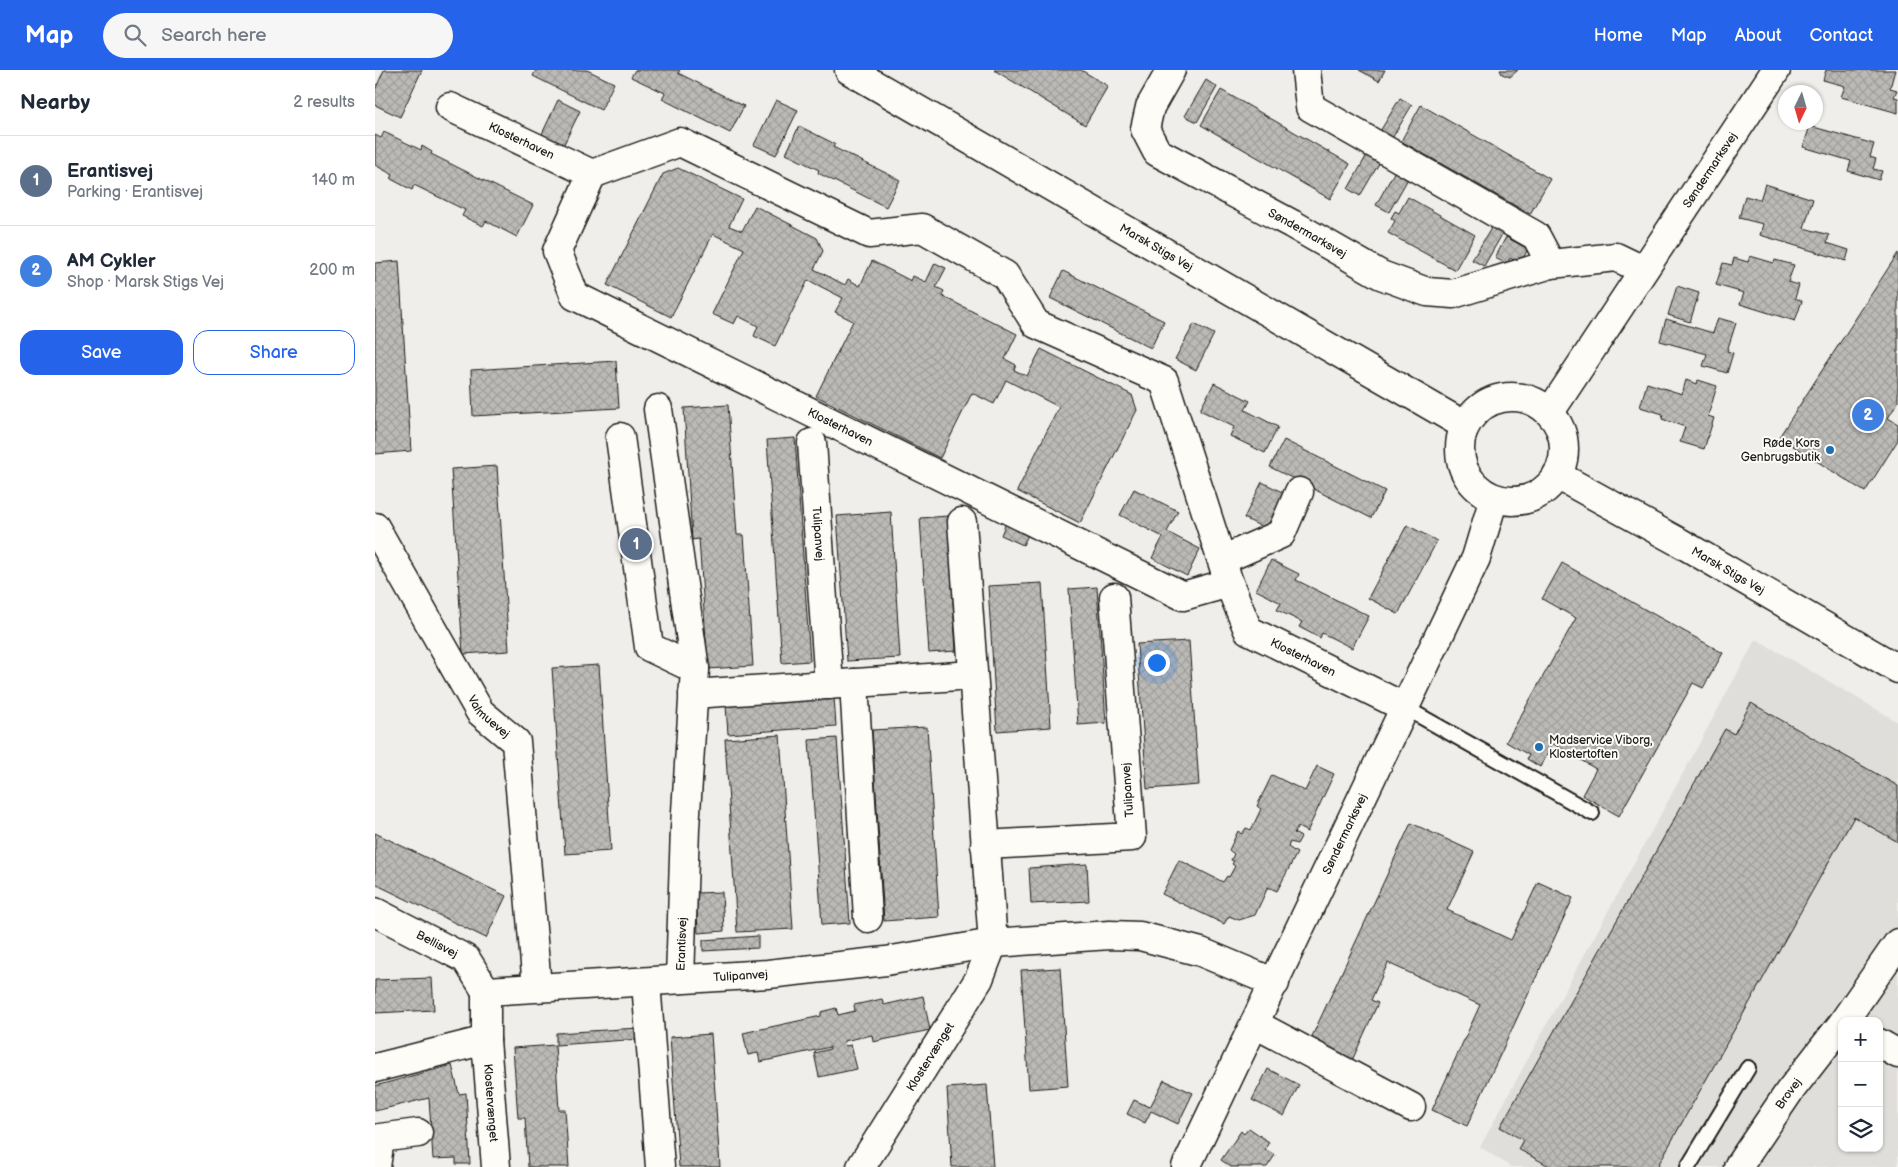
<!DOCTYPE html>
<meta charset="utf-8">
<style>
:root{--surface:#fff;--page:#f6f6f7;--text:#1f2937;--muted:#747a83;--line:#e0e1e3;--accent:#2563eb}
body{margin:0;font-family:"Balsamiq Sans",sans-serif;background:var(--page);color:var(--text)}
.controls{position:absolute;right:15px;bottom:15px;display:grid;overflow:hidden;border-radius:10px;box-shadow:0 1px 4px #0004}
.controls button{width:45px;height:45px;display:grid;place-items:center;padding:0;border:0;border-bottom:1px solid var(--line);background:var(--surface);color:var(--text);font:25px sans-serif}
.compass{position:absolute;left:1403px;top:15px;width:45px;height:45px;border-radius:50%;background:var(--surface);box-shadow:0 1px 4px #0004;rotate:185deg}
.you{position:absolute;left:781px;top:592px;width:18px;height:18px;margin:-12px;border:4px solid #fff;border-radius:50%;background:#1a73e8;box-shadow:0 0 0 8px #1a73e833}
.badge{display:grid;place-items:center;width:32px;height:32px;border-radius:50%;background:var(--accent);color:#fff;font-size:16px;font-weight:700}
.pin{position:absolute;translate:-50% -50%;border:2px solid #fff;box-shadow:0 1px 5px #0006}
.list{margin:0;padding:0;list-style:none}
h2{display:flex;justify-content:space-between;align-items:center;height:65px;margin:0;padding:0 20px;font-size:21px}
h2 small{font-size:16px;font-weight:400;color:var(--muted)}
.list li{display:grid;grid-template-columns:32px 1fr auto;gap:15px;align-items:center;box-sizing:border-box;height:90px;padding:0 20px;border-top:1px solid var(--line)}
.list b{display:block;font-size:19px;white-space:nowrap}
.list p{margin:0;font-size:16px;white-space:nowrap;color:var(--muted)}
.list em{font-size:16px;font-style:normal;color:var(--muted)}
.actions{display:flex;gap:10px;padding:15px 20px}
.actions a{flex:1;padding:11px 0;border:1px solid var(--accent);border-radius:15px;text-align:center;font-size:18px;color:var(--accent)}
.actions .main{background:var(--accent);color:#fff}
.icon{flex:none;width:28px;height:28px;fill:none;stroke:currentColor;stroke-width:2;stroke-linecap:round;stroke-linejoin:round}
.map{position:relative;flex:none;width:1523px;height:1097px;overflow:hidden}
header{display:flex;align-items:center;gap:30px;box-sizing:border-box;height:70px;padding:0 25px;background:var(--accent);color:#fff}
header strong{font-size:24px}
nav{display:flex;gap:28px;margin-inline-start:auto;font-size:18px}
.search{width:350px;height:45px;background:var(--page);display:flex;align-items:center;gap:12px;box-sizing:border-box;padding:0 18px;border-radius:28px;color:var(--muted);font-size:19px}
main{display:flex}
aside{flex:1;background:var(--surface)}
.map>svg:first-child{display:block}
.built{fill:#e0deda;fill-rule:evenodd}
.building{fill:url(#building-cross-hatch);stroke:#1c1c1c}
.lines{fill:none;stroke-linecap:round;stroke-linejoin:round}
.service-casing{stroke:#1c1c1c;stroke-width:18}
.minor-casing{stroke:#1c1c1c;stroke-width:31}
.tertiary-casing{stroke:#1c1c1c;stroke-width:31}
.service{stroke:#fdfcf7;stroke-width:14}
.minor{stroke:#fdfcf7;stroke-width:28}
.tertiary{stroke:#fdfcf7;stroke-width:28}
.poi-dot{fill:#1f6fb2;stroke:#fdfcf7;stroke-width:2}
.labels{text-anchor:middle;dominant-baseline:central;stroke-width:4;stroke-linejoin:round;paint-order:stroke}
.street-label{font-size:12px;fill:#1c1c1c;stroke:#fdfcf7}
.poi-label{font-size:12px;fill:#1c1c1c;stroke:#fdfcf7;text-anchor:end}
</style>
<header>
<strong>Map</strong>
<div class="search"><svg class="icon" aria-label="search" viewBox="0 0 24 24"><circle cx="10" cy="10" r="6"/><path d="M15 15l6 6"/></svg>Search here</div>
<nav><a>Home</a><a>Map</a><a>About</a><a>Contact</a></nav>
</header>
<main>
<aside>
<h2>Nearby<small>2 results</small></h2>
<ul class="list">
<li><span class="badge" style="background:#5c6f8a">1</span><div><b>Erantisvej</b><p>Parking · Erantisvej</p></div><em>140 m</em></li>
<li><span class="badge" style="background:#3f7fe0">2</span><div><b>AM Cykler</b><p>Shop · Marsk Stigs Vej</p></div><em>200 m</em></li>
</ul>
<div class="actions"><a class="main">Save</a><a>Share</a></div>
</aside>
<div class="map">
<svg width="1523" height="1097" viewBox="0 0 1523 1097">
<defs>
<pattern id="building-cross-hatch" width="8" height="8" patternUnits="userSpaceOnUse" patternTransform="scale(1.25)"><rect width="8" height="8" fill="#bbbab6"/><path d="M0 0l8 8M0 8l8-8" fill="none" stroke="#a09f9c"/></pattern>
</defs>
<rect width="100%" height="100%" fill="#f0eeea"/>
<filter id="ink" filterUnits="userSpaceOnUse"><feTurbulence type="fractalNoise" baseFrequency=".02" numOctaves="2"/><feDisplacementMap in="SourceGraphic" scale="10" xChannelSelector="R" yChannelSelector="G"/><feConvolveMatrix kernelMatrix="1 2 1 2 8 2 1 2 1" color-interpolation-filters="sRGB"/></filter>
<g filter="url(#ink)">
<path class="built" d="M 1381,569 L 1523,652 L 1523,1097 L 1136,1097 L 1105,1077 ZM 1467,951 L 1504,951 L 1504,1078 L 1467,1078 Z"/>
<g class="building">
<polygon points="9,0 47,0 25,47 0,35 0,20"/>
<polygon points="161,0 212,0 239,13 226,40 158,6"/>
<polygon points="260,0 305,0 303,3 369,36 355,63 287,29 290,23 256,7"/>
<polygon points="619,0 706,0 733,16 710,55"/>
<polygon points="984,0 1010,0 1004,11"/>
<polygon points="1125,0 1143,0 1135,7 1127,4"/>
<polygon points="1451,0 1520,0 1515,18 1522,20 1519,27 1523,28 1523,43 1466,27 1470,16 1448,10"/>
<polygon points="831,10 842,17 822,52 810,46"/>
<polygon points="846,20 975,94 955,129 826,55"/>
<polygon points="1025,28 1037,35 1016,70 1004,63"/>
<polygon points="183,30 205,41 188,76 166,66"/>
<polygon points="401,30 423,40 401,85 379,75"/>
<polygon points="1046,35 1175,109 1155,144 1026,71"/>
<polygon points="424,56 460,74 458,77 525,110 511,137 443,103 444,100 411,84"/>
<polygon points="1435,56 1499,74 1495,87 1501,89 1498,99 1507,101 1504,110 1473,101 1476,91 1428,77"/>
<polygon points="9,62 46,80 47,76 57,82 56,84 158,135 142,167 111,151 108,156 87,146 90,140 39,115 37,120 16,109 18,105 0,95 0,65 6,68"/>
<polygon points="993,83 1006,90 985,126 973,119"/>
<polygon points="303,98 367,129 354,156 367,161 380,136 442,168 448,181 439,199 470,215 473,209 485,216 497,191 536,211 538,206 551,212 560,193 571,198 561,217 569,221 567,226 642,264 630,289 641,295 639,300 652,306 666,279 757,325 762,340 705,453 642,421 684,337 631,310 619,334 597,323 565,388 441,326 478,251 460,242 468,228 433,210 400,276 379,266 383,256 363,246 359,254 337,244 369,179 338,164 296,247 232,215 288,104"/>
<polygon points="1021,99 1034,107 1014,142 1001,135"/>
<polygon points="1390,114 1438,129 1429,158 1454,165 1452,173 1474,180 1471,191 1385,165 1388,154 1364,148 1370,126 1385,130"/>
<polygon points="1033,127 1100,165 1080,200 1013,163 1020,151 1016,148 1020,141 1024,143"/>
<polygon points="1118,155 1129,161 1109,196 1097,190"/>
<polygon points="1131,167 1153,179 1145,194 1135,188 1132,194 1120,188"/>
<polygon points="1523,183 1523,332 1513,348 1523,354 1523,370 1490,422 1404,367"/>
<polygon points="1375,186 1399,193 1400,190 1419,195 1413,212 1424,215 1420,228 1427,231 1420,251 1365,234 1369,223 1341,215 1348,193 1357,195 1359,188 1373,192"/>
<polygon points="24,191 36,381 0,384 0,193"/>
<polygon points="688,201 789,251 776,278 675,228"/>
<polygon points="1302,216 1324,223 1315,252 1293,245"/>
<polygon points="1343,248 1361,253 1352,281 1358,283 1352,303 1328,296 1332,284 1285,271 1291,249 1338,263"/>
<polygon points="819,254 839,264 821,300 800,289"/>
<polygon points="241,291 244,338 98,346 96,300"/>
<polygon points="1311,310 1322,314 1323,310 1342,316 1333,346 1339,348 1329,379 1305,372 1310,357 1287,349 1288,344 1265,337 1272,313 1307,324"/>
<polygon points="839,313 875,331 870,340 903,357 890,383 855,366 859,357 825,340"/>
<polygon points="353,335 362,465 369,465 378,596 333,599 324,469 317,470 309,338"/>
<polygon points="420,368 435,591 407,593 392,370"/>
<polygon points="909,370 1010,421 996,448 895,397"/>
<polygon points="122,396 134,581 88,584 76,399"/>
<polygon points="887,412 909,423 891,459 869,448"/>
<polygon points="759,419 803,441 792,462 825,479 812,506 777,488 788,467 745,445"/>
<polygon points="516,442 525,588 472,591 462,446"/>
<polygon points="573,446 581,581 554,583 545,448"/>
<polygon points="631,453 654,463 648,475 626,465"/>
<polygon points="1032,455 1062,471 1023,544 993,528"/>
<polygon points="896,490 924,504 921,510 994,546 977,578 947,563 945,568 924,557 927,552 902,540 906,533 881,520"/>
<polygon points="1187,493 1348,583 1328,618 1318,613 1244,746 1207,725 1221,699 1178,674 1165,697 1152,689 1154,685 1131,672 1201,548 1167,529"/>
<polygon points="667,513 676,657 622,661 613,516"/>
<polygon points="722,517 731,653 703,655 694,519"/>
<polygon points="814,571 824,715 772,719 762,574"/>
<polygon points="224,595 236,781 190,784 177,598"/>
<polygon points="459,628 461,656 353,664 351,636"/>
<polygon points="1376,633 1523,716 1523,772 1479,747 1282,1097 1176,1097 1143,1079 1148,1070 1125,1057 1350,659 1359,664"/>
<polygon points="552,657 564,847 509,851 497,660"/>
<polygon points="405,665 418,859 362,862 350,669"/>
<polygon points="462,668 475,853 447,855 434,670"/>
<polygon points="942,696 959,704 932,762 923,757 919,763 926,767 922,774 915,772 913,777 922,783 902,821 893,817 880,845 864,850 854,846 849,854 787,824 804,790 848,812 852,806 854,807 860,796 857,794 859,791 856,790 859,784 854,780 863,761 867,764 871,758 876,760 886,739 882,736 897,705 930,721"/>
<polygon points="1036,753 1099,782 1072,840 1136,870 1163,812 1198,828 1092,1056 1057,1040 1105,935 1013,893 996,930 1003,933 975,995 933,975"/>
<polygon points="0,763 131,826 111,868 0,814"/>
<polygon points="712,794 714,831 656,834 654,798"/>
<polygon points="347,822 349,861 323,863 321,823"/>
<polygon points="383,866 383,878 328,881 328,870"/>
<polygon points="685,898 693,1016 654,1019 646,900"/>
<polygon points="57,908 59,940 0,943 0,910"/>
<polygon points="548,926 555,960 498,972 497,965 469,971 470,976 476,975 482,999 444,1007 439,983 455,979 455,977 385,992 383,983 373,985 368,963 446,946 446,942 461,938 463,945 480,941 479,935 507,929 509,935"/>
<polygon points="264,958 265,969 181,975 181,963"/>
<polygon points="336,964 345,1097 304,1097 295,967"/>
<polygon points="180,975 184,1040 190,1040 194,1097 153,1097 150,1048 143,1048 138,978"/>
<polygon points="77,995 84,1024 91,1023 95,1094 81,1094 81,1088 58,1089 54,1028 0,1041 0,1016"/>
<polygon points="893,999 924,1015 909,1046 877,1030"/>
<polygon points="789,1010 818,1023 803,1054 776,1041 770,1053 752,1044 759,1030 775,1037"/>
<polygon points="612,1015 618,1097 577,1097 572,1018"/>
<polygon points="874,1058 894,1072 890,1079 900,1085 892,1097 856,1097 846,1090 866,1061 869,1064"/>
</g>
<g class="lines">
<g class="service-casing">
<g id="service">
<polyline points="1029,637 1217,743"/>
<polyline points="1313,1097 1373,998"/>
</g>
</g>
<g class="minor-casing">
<g id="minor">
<path id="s1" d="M 796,0 L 775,37 L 770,59 L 782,82 L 917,154 L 1006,205 L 1052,222 L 1078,224 L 1176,194 L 1241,187 L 1268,200"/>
<polyline points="931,0 935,37 1161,166 1176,194"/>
<path id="s2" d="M 75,37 L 217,104 L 305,72 L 494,164 L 547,158 L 630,205 L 661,254 L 789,311 L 854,513 L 873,560 L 1029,637"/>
<path id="s3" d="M 217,104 L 182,181 L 200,226 L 808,526 L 854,513"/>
<polyline points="283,339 320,599 310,758 305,909"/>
<path id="s4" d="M 1175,342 L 1401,0"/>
<polyline points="245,367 274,577 320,599"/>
<path id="s5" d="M 437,373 L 454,615"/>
<path id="s6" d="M 0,457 L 105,642 L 141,672 L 162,917"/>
<polyline points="847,490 906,464 924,422"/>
<polyline points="479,613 493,848"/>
<polyline points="318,624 598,605"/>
<polyline points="610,775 757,767 739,527"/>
<path id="s7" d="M 0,842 L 91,889 L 111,921"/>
<polyline points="271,912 285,1097"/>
<path id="s8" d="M 111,921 L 393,904 L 511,891 L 618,873 L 735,865 L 765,866 L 826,882 L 900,913"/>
<path id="s9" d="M 111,921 L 111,970 L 121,1097"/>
<polyline points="1469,951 1523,873"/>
<polyline points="880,954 1036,1037"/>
<polyline points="0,998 111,970"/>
<polyline points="1,1097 5,1068 43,1063"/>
<path id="s10" d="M 486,1097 L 604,909 L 618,873 L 587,452"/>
<path id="s11" d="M 811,1097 L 1101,488 L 1119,428"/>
<path id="s12" d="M 1363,1097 L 1414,1022 L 1467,954"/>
</g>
</g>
<g class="tertiary-casing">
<g id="tertiary">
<path id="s13" d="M 474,0 L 1089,355"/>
<circle cx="1137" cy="379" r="52"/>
<path id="s14" d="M 1182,405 L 1304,472 L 1523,599"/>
<polyline points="1504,973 1523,984"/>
</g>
</g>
<use href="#service" class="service"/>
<use href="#minor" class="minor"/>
<use href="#tertiary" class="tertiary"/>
</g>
</g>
<g class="poi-dot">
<circle cx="1455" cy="380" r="5"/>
<circle cx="1164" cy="677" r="5"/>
</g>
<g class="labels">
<g class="street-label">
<text stroke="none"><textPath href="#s2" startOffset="79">Klosterhaven</textPath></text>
<text stroke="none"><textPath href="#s4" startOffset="290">Søndermarksvej</textPath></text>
<text stroke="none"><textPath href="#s1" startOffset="262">Søndermarksvej</textPath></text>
<text stroke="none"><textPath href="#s13" startOffset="355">Marsk Stigs Vej</textPath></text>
<text stroke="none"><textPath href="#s3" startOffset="429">Klosterhaven</textPath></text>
<text stroke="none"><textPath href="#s5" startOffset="91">Tulipanvej</textPath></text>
<text stroke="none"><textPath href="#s14" startOffset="196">Marsk Stigs Vej</textPath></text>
<text stroke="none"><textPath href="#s2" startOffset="1132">Klosterhaven</textPath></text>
<text stroke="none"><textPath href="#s6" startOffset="222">Valmuevej</textPath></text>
<text transform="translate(753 720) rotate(-94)">Tulipanvej</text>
<text stroke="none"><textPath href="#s11" startOffset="369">Søndermarksvej</textPath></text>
<text stroke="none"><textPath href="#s7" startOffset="70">Bellisvej</textPath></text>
<text transform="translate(307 874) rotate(-88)">Erantisvej</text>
<text stroke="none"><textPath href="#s8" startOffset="255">Tulipanvej</textPath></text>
<text stroke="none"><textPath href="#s10" startOffset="130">Klostervænget</textPath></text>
<text stroke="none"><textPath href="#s12" startOffset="89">Brovej</textPath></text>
<text stroke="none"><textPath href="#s9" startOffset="112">Klostervænget</textPath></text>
</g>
<g class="poi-label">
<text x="1445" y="373">Røde Kors<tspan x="1445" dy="14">Genbrugsbutik</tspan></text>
<text x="1174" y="670" text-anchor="start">Madservice Viborg,<tspan x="1174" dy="14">Klostertoften</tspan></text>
</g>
</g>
</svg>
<div class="controls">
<button>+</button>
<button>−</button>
<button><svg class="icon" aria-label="layers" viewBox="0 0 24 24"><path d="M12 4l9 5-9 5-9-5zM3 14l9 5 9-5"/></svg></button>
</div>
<svg class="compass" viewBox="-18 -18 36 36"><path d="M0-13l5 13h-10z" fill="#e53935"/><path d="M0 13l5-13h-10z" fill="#747a83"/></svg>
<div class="you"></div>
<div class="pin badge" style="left:261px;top:474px;background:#5c6f8a">1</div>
<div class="pin badge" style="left:1493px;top:345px;background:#3f7fe0">2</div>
</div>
</main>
